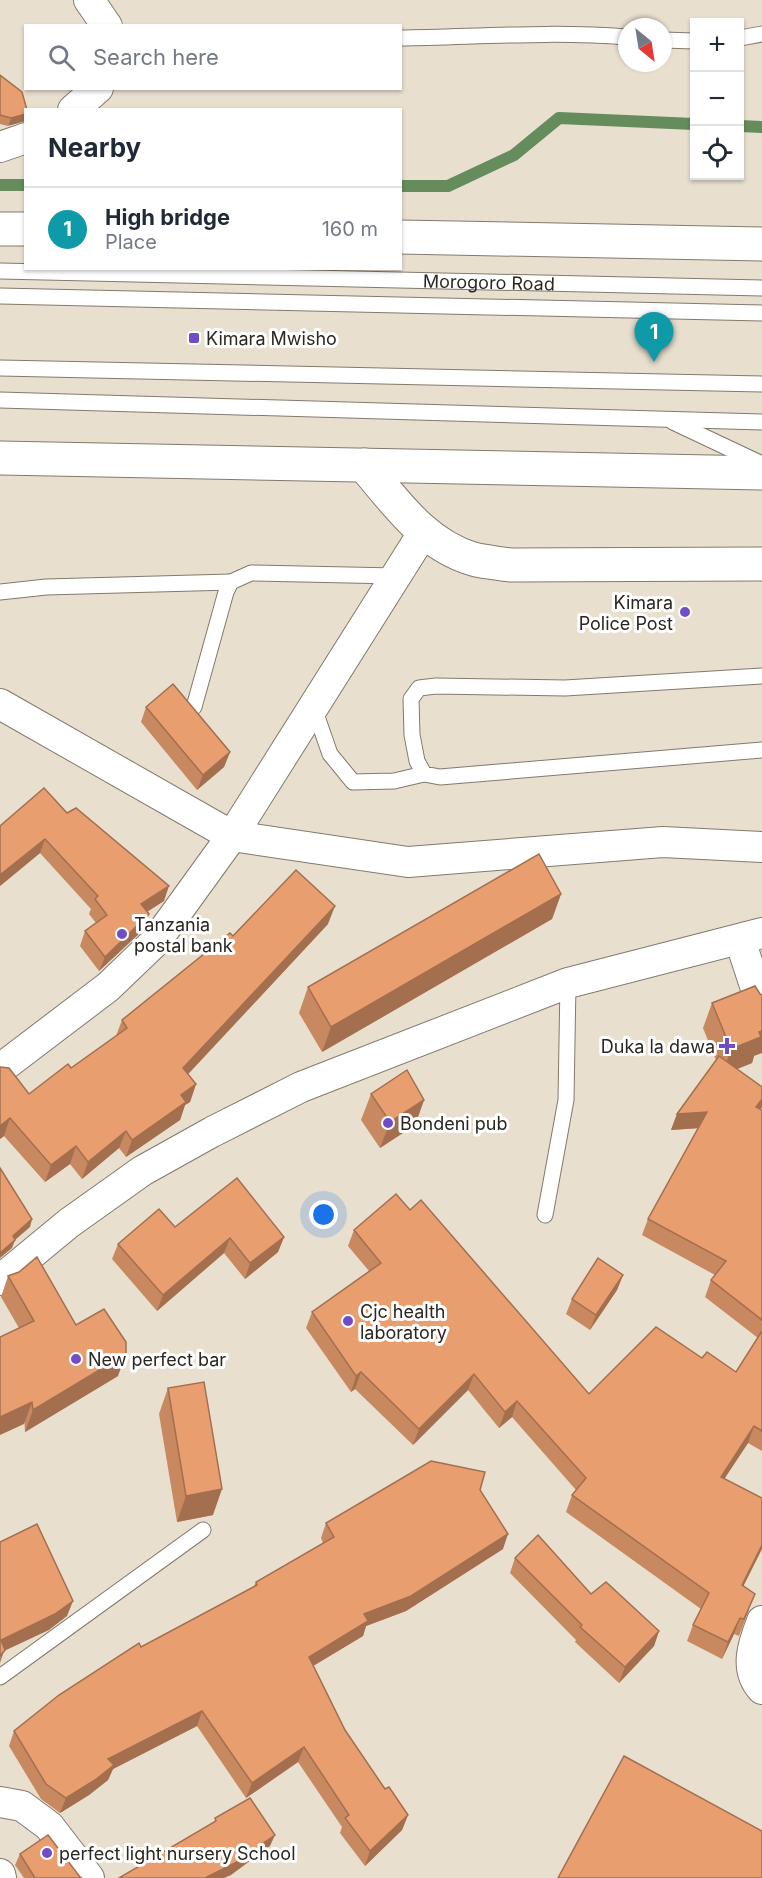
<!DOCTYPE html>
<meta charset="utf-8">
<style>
:root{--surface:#fff;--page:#f6f6f7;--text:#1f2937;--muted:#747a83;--line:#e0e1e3;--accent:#704dc6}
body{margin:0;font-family:Inter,sans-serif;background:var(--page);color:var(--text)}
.controls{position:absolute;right:18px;top:18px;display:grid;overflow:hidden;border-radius:0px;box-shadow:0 2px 4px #0004}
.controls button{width:54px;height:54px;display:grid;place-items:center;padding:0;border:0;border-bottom:2px solid var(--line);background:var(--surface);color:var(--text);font:30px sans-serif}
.compass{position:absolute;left:618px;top:18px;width:54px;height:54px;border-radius:50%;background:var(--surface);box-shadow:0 2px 4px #0004;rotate:150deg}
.you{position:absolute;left:324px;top:1215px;width:21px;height:21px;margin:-15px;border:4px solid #fff;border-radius:50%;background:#1a73e8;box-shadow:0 0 0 9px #1a73e833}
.badge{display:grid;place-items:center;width:39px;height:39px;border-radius:50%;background:var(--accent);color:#fff;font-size:20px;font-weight:700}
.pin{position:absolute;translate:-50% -50px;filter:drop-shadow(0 2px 3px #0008)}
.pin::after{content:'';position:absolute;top:32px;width:21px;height:18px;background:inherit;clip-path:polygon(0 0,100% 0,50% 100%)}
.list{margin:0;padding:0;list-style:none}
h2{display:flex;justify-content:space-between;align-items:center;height:78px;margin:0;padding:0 24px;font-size:26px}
h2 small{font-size:20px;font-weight:400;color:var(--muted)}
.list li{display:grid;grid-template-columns:39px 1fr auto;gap:18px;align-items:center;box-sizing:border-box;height:84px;padding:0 24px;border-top:2px solid var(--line)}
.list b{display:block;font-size:22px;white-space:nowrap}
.list p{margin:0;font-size:20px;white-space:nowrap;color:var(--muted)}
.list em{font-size:20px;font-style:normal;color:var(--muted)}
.icon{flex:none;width:33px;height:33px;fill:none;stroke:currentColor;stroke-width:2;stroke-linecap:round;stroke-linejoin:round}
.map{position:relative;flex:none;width:762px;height:1878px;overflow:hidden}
.search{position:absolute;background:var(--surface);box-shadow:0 2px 4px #0004;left:24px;top:24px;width:378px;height:66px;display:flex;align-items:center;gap:15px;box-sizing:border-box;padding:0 21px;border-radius:0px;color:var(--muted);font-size:22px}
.panel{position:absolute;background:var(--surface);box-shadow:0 2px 4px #0004;left:24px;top:108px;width:378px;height:162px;border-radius:0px}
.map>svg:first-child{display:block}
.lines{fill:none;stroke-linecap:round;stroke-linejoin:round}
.stream{stroke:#658c5c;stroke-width:12}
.service-casing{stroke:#827a6b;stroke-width:17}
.minor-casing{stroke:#827a6b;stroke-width:32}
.tertiary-casing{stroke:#827a6b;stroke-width:35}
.trunk-casing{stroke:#827a6b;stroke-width:35}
.service{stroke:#fff;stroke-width:15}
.minor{stroke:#fff;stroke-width:30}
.tertiary{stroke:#fff;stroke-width:33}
.trunk{stroke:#fff;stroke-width:33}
.wall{fill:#c88860}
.shaded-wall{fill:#a36f4e}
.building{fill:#e99e70;stroke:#a36f4e;stroke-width:1.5}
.poi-dot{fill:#704dc6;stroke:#fff;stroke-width:2}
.labels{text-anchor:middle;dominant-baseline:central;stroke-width:6;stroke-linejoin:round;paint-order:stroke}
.street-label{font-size:18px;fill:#2a2721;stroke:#fff}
.poi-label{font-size:18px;fill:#2a2721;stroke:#fff;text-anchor:start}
</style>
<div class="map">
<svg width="762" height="1878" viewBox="0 0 762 1878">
<rect width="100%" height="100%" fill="#e8dfcf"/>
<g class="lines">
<g class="stream">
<polyline points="740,126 762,127"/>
<polyline points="0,185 26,185"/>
<polyline points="400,186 448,186 514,155 559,118 694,124"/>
</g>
<g class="service-casing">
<g id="service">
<path d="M 400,38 C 476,37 551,31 627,37"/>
<polyline points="740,38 762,34"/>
<polyline points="663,40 694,41"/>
<path id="s1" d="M 0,271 L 762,288"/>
<polyline points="0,296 762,313"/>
<polyline points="0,368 762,384"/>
<polyline points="0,400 762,422"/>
<polyline points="673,422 762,464"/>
<polyline points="0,592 46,587 231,582"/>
<polyline points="762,676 565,688 436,686 419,688 411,699 412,735 417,761 424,774 440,777 762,750"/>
<polyline points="194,707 226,592 231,582 251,573 396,576"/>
<polyline points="314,708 330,754 353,782 394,781 424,774"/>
<polyline points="545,1215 566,1100 568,983"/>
<polyline points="0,1677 203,1530"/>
</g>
</g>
<g class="minor-casing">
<g id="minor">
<polyline points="89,0 107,26"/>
<polyline points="73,110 98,88"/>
<polyline points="0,147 26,138"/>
<polyline points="0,704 232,836 408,862 663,842 762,847"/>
<polyline points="740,940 762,1007"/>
<polyline points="0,1069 108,987 156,941 232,836 423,533"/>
<polyline points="0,1280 69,1223 142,1171 212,1132 301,1087 568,983 762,933"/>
<path d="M 762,1621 C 753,1644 744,1669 762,1689"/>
<polyline points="0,1802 22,1806 49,1826 89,1878"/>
<polyline points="0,1874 1,1878"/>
</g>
</g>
<g class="tertiary-casing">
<path id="tertiary" d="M 364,465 C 396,503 424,544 473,559 C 484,562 497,563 510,565 L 762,564"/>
</g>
<g class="trunk-casing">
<g id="trunk">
<polyline points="0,229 26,229"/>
<polyline points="400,237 762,244"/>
<polyline points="0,458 762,473"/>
</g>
</g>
<use href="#service" class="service"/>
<use href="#minor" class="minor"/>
<use href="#tertiary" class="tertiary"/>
<use href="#trunk" class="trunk"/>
</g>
<g class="wall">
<polygon points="0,75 22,92 8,126 0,124"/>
<polygon points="146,707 230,752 224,767 197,790 141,722"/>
<polygon points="67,813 164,901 147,911 149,914 144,929 99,971 80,946 85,931 96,923 89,914 91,909 40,853 0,886"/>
<polygon points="561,894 552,919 322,1052 299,1013 308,987"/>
<polygon points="328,924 188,1074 196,1084 190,1102 185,1105 180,1120 126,1157 119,1148 82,1179 70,1164 45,1182 4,1136 0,1139 0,1067 29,1094 71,1068 116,1036 122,1020 233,936"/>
<polygon points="712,1003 754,1056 752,1063 737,1069 762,1110 762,1451 748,1443 724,1479 744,1586 749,1610 739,1636 734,1634 722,1659 687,1641 693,1625 701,1609 566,1512 572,1495 576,1490 512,1417 499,1428 468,1390 413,1445 355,1389 351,1392 306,1328 312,1312 369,1271 348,1246 354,1230 410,1210 589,1394 702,1358 736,1372 758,1338 705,1297 711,1280 715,1275 642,1235 648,1219 698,1128 671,1130 677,1114 716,1060 703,1028"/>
<polygon points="371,1094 424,1100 415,1125 380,1148 361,1120"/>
<polygon points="175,1227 284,1237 278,1252 245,1279 224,1253 157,1311 112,1259 118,1244"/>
<polygon points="623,1275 617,1290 590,1330 566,1314 572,1299"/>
<polygon points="8,1276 76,1325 118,1376 25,1432 19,1328 1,1297"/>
<polygon points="168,1388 213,1515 177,1522 159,1414"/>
<polygon points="480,1490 503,1549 406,1611 366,1626 363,1636 313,1666 345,1730 385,1789 408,1815 402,1830 365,1866 340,1833 342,1827 298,1762 246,1798 197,1726 113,1769 108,1780 89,1795 60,1813 41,1799 9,1746 14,1731 141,1647 254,1586 256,1582 323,1543 321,1538 326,1523"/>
<polygon points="515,1558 591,1594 659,1631 654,1646 619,1683 575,1642 576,1640 510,1573"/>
<polygon points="20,1854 80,1877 82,1878 24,1878 15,1865"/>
</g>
<g class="shaded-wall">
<polygon points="26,114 26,121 8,126 11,118"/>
<polygon points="230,752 224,767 197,790 203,775"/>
<polygon points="45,839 40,853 0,886 0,875"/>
<polygon points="169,886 164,901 136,919 141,904"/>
<polygon points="561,894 552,919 322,1052 331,1027"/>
<polygon points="335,906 328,924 177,1086 183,1068"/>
<polygon points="149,914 144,929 99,971 105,957"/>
<polygon points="762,1031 762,1053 754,1056 752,1063 722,1075 731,1049"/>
<polygon points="196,1084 190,1102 185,1105 180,1120 126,1157 132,1140 181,1095"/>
<polygon points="762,1099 762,1107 750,1123 756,1107"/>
<polygon points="424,1100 415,1125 380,1148 390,1122"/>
<polygon points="707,1112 701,1128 671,1130 677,1114"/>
<polygon points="10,1118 4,1136 0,1139 0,1126"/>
<polygon points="126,1131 119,1148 82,1179 88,1162"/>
<polygon points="76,1146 70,1164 45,1182 51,1165"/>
<polygon points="32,1219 30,1227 15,1240 12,1248 0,1258 0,1253 13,1236"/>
<polygon points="284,1237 278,1252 245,1279 250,1263"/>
<polygon points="230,1238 224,1253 157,1311 163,1295"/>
<polygon points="623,1275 617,1290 590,1330 596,1315"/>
<polygon points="126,1354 118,1376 25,1432 33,1410"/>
<polygon points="361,1372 355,1389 351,1392 356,1376"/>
<polygon points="474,1374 468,1390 413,1445 419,1429"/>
<polygon points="517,1401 512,1417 499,1428 505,1412"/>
<polygon points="32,1402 24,1424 0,1435 0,1417"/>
<polygon points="754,1426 748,1443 715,1493 721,1477"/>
<polygon points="222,1489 213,1515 177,1522 186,1496"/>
<polygon points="508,1534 503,1549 406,1611 366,1626 363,1636 303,1672 309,1657 364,1614"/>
<polygon points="762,1545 762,1549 736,1601 742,1585"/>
<polygon points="73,1601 67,1616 49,1630 4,1651 0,1663 1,1640"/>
<polygon points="740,1618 734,1634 722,1659 728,1642"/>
<polygon points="659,1631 654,1646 619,1683 625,1667"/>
<polygon points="202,1711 197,1726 113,1769 108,1780 89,1795 60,1813 66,1798 108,1759"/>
<polygon points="304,1747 298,1762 246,1798 252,1783"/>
<polygon points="408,1815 402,1830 365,1866 370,1851"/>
<polygon points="275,1835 270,1846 231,1875 224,1878 205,1878"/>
</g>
<g class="building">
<polygon points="0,75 22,92 27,110 26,110 26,114 11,118 0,115"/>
<polygon points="173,684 230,752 203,775 146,707"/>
<polygon points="44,788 67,813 76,808 169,886 141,904 149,914 105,957 85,931 107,915 95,899 98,896 45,839 0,875 0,826"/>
<polygon points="539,854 561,894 331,1027 308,987"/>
<polygon points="296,870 335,906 183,1068 196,1084 181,1095 186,1102 132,1140 126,1131 88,1162 76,1146 51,1165 10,1118 0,1126 0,1067 9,1068 29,1094 68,1064 71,1068 127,1028 122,1020 230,933 233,936"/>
<polygon points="755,986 760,994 762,995 762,1031 759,1032 761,1037 731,1049 712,1003"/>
<polygon points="719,1056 762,1087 762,1099 756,1107 762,1110 762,1320 711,1280 726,1261 648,1219 707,1112 677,1114"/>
<polygon points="407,1070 424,1100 390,1122 371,1094"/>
<polygon points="0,1168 32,1219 13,1236 15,1240 0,1253"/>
<polygon points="237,1178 284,1237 250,1263 230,1238 163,1295 118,1244 159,1209 175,1227"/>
<polygon points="396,1194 410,1210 421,1200 589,1394 656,1327 702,1358 707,1352 736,1372 762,1331 762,1431 754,1426 721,1477 762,1498 762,1545 742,1585 755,1594 744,1619 740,1618 728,1642 693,1625 709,1593 572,1495 586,1478 517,1401 505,1412 474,1374 419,1429 361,1372 356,1376 312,1312 381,1263 354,1230"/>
<polygon points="37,1257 76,1325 104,1309 126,1342 126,1354 33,1410 32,1402 0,1417 0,1337 34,1321 8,1276 19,1272"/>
<polygon points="598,1258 623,1275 596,1315 572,1299"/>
<polygon points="204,1382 222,1489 186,1496 168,1388"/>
<polygon points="431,1461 485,1472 480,1490 508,1534 411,1596 364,1614 368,1621 309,1657 345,1730 385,1789 389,1787 408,1815 370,1851 345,1818 349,1815 304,1747 252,1783 202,1711 108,1759 114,1765 95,1780 66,1798 46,1784 14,1731 59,1695 139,1643 141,1647 257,1585 256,1582 334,1537 326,1523"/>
<polygon points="37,1524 73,1601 55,1614 1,1640 5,1650 0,1656 0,1542"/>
<polygon points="538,1535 591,1594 606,1582 659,1631 625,1667 580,1627 582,1625 515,1558"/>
<polygon points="624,1756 762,1831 762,1878 558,1878"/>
<polygon points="250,1798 275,1835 235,1863 205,1878 119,1878 216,1821 215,1818"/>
<polygon points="48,1835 80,1877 82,1878 35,1878 20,1854"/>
</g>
<g class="poi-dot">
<rect x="188" y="332" width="12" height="12" rx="3"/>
<circle cx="685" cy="612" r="6"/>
<circle cx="122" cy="934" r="6"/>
<path d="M724 1037h6v6h6v6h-6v6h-6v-6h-6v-6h6z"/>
<circle cx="388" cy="1123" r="6"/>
<circle cx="348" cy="1321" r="6"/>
<circle cx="76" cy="1359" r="6"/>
<circle cx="47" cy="1853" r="6"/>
</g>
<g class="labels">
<g class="street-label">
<text stroke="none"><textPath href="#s1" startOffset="489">Morogoro Road</textPath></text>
</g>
<g class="poi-label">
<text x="206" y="338">Kimara Mwisho</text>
<text x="673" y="602" text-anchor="end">Kimara<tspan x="673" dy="21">Police Post</tspan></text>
<text x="134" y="924">Tanzania<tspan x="134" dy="21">postal bank</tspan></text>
<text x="715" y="1046" text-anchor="end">Duka la dawa</text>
<text x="400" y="1123">Bondeni pub</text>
<text x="360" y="1311">Cjc health<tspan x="360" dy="21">laboratory</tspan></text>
<text x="88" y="1359">New perfect bar</text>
<text x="59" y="1853">perfect light nursery School</text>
</g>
</g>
</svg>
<div class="controls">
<button>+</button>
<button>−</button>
<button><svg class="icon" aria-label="locate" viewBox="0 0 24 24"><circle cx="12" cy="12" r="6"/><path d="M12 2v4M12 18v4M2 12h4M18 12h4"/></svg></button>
</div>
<svg class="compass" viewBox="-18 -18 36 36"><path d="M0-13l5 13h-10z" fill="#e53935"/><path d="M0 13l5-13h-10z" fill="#747a83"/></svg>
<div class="you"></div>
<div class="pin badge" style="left:654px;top:362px;background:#0f9aa8">1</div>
<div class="search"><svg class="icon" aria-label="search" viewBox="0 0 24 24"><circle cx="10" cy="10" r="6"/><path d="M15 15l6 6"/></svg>Search here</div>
<section class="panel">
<h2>Nearby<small></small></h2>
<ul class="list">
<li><span class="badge" style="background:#0f9aa8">1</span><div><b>High bridge</b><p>Place</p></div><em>160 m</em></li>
</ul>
</section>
</div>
